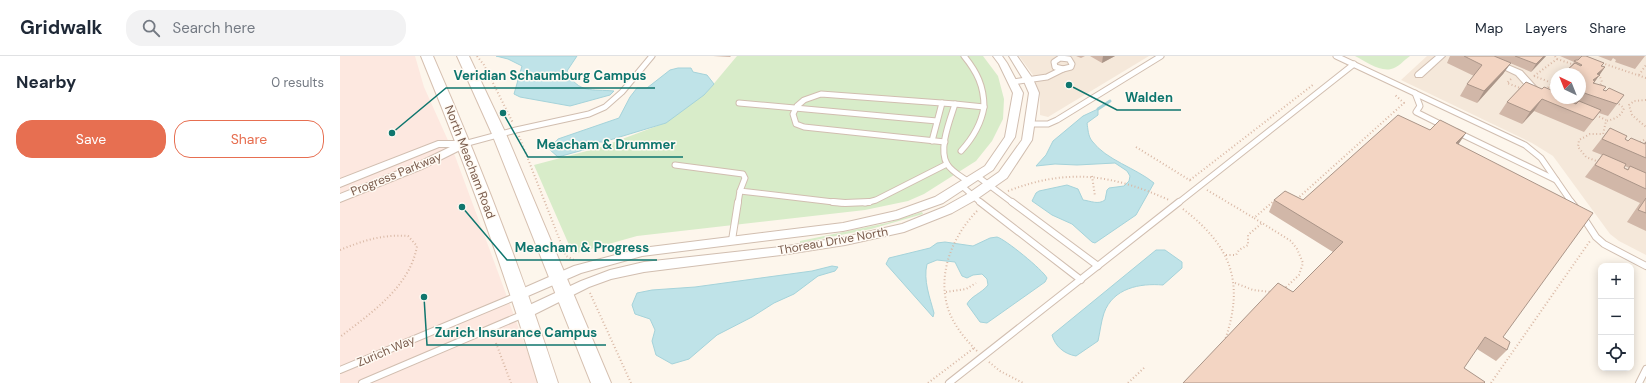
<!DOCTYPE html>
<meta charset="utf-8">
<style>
:root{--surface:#fff;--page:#f2f2f3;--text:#1f2937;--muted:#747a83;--line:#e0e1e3;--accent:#e76f51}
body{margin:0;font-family:"DM Sans",sans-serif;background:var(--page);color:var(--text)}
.controls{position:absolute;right:12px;bottom:12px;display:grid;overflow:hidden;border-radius:8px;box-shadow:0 2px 10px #0003}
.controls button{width:36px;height:36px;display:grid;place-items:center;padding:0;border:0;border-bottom:1px solid var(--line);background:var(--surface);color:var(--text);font:20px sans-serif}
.compass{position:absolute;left:1210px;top:12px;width:36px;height:36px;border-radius:50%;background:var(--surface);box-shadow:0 2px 10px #0003;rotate:317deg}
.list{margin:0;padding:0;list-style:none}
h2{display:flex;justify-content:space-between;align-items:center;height:52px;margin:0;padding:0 16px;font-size:17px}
h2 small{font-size:13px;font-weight:400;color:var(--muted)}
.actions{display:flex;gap:8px;padding:12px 16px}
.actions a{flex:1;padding:9px 0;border:1px solid var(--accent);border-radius:16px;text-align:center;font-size:14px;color:var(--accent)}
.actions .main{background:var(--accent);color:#fff}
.icon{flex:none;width:22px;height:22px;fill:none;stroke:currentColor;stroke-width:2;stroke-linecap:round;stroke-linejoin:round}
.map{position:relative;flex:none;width:1306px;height:327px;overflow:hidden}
header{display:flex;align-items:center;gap:24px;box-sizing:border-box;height:56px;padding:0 20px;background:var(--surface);border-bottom:1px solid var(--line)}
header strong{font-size:19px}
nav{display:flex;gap:22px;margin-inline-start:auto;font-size:14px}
.search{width:280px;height:36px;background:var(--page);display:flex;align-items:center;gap:10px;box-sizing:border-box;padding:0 14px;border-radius:16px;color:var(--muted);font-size:15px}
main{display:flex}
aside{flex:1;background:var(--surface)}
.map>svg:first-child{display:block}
.residential{fill:#f5e8da;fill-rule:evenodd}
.commercial{fill:#fde8e0}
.green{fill:#d8ecc9}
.water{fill:#bfe3e8;stroke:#a5d3da}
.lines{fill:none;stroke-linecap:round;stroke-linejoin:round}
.stream{stroke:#a5d3da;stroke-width:3}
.service-far1-casing{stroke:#d1beb0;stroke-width:7}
.service-casing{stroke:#d1beb0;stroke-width:8}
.minor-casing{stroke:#d1beb0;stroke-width:2}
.secondary-casing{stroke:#d6c0b0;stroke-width:2}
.path{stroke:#d9b8a5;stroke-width:2;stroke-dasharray:1 2.5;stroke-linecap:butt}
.service-far1{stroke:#fff;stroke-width:5}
.service{stroke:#fff;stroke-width:6}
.minor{fill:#fff;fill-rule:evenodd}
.secondary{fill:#fff;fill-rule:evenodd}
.wall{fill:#d1b7a8;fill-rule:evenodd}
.shaded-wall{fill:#aa9588}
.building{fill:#f3d5c3;stroke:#aa9588}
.labels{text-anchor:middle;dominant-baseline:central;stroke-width:3;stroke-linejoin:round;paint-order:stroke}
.street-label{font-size:12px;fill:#7a5c4d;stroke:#fffaf3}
.leader{fill:none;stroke:#0f766e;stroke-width:1.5}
.callout-dot{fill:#0f766e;stroke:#fffaf3;stroke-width:1.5}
.callout-label{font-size:13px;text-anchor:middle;font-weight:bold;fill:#0f766e;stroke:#fffaf3;stroke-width:3;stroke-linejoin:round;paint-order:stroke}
</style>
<header>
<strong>Gridwalk</strong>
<div class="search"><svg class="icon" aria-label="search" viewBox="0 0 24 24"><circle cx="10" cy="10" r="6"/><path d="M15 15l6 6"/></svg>Search here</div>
<nav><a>Map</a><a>Layers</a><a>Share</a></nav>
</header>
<main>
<aside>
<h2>Nearby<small>0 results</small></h2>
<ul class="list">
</ul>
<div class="actions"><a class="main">Save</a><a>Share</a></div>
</aside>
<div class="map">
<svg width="1306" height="327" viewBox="0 0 1306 327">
<rect width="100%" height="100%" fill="#fdf6ec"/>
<g class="residential">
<polygon points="679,0 809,0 708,61 700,59 700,39 693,19"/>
<path d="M 1087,0 L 1306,0 L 1306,199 L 1279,185 L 1270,178 L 1213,100 L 1192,87 L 1061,24 ZM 1216,18 L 1240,18 L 1240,42 L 1216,42 Z"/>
</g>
<polygon class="commercial" points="0,0 75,0 84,31 115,100 199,327 0,327"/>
<g class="green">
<polygon points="397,0 643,0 658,20 664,43 663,63 652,85 636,105 584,138 568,145 525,154 297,180 233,198 194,109 258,92 325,67 366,37"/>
<path d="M 1015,0 L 1070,0 C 1064,4 1058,12 1051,13 C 1040,16 1025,5 1015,0 Z"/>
<polygon points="582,156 583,158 531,173 460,187 460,185 547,167"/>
</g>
<g class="water">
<path d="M 156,0 L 237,0 L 227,15 C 238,38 252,33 274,35 L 270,39 L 230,50 L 180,41 L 174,38 L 182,10 L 168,3 Z"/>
<polygon points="338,12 351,12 353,16 367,19 374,28 364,39 326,67 263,86 255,86 254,91 218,101 209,93 218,83 279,62 290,41 297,32 307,32 330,14"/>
<path d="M 758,53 L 758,59 L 747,67 C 748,73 748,80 752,85 C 766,104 796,112 814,127 L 796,159 L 755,187 L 752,186 L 732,168 L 712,159 L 692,145 L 696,137 L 699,135 L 727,129 L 738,133 L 743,144 C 751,145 758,149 765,144 L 767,134 L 769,132 L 784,130 L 789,125 L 790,120 L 787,115 L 775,107 L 737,109 L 715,108 L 696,110 L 706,99 L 713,85 L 743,60 Z"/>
<path d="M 657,181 C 665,183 703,214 707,222 L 705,226 L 647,267 L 640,266 L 627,248 C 631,240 642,237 648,229 L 647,223 L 642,218 L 633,219 L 627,222 L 622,220 L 615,206 L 597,204 L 587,208 C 583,224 590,242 594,257 L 593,261 L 546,208 L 549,202 L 590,192 L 597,187 L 605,186 L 633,190 L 650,182 Z"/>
<path d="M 816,194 L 825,194 L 842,206 L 842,212 L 823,229 C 800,227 773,232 764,257 C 761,266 760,276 758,285 L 736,300 C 724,298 715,290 712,279 Z"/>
<polygon points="492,210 498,211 495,215 478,220 454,238 434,247 412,261 377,279 349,303 332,308 316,299 312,285 315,274 310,263 295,258 292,249 297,237 312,234 355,231 472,215"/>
</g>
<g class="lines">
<polyline class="stream" points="758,53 770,45"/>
<g class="service-far1-casing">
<g id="service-far1">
<path d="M 624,0 C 637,16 644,30 644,51"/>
<polyline points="996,0 1185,89 1201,102 1232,147"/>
<polygon points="720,2 729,3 732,8 731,11 723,13 715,11 714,6"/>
<polyline points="673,26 707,21 723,13"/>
<polyline points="1075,37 1080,50 1076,56 1104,70"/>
<polyline points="399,47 597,65"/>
<polyline points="690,68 708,68 717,64 821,0"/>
<polyline points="1117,76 1216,124"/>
<polyline points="592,85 602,47"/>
<polyline points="605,86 464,71 456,68 453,58 457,50 464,44 481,38 615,48"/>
<polyline points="124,88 176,74 249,58 265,51 282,36 312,0"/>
<path d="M 621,95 C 633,82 641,69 644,51 L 615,48 C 610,64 598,93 607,108 C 612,116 622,121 629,126"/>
<polyline points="335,109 403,118 405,122 400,135 502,147"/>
<polyline points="637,120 673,147"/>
<polyline points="622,130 641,147"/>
<polyline points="398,147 400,135"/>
<polyline points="525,147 536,144 607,108"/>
<polyline points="838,147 1014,8"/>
</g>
</g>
<g class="service-casing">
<g id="service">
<polyline points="493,146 505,147 529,146"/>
<polyline points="640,146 741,224"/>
<polyline points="672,146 758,210"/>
<polyline points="1231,146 1235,151"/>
<polyline points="1243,161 1256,181 1264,188 1306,210"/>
<polyline points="392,184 398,146"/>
<polyline points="0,314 177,240"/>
<polyline points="22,327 184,258"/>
<polyline points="609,327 839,146"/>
<polyline points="1299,327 1306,313"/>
</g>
</g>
<g class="minor-casing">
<g id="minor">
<polygon points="653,0 662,0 667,7 683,37 675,81 653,114 603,147 558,163 503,175 302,200 241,217 181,243 177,241 175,238 177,235 234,210 302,192 503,167 556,155 595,141 645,110 665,81 673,37 659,8"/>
<polygon points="669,0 677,0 693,23 699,37 692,84 667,122 637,143 612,157 564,176 505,189 441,199 304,216 271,223 249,231 191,260 187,261 183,260 181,256 183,252 241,225 270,214 304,206 441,191 505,181 562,168 604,151 629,137 659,116 682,84 689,37 683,23"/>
<polygon points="1096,0 1105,0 1082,21 1076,21 1075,19 1076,17"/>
<polygon points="1136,0 1147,0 1182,15 1201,36 1199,38 1193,38 1176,19"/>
<polygon points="98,85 124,85 129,88 128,90 82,113 0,146 0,138 75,108 110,91 99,91 0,131 0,123"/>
</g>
</g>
<g class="secondary-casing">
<g id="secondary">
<path d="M 81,0 L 93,0 C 140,107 182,216 218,327 L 198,327 C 165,216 125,107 81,0 Z"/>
<polygon points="117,0 129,0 166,78 271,327 251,327 152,78"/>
</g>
</g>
<g class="path">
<polyline points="137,0 144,9 173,67"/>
<polyline points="1215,0 1217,3 1235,9"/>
<polyline points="1262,7 1306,22"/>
<polyline points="1259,18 1262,26 1259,31"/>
<polyline points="1299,19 1306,9"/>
<polyline points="1194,20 1212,27 1206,34"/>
<polyline points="1194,20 1217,3"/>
<polyline points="1171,23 1167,27 1180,32"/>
<polyline points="1306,44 1294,45 1289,49 1292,59 1306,71"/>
<polyline points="1256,59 1266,64"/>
<polyline points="179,80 226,200 234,204"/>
<polyline points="1300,86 1306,83"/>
<polyline points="796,91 851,125"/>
<path d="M 1259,106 L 1246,101 L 1238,91 L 1239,84 L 1250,78 L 1263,78 L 1266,65 C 1274,63 1281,61 1284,52 L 1276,46"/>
<polyline points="752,120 755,140"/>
<polyline points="850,124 974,28"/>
<polyline points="867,134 914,162"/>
<path d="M 668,135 C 728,112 771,118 829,144"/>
<polyline points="957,143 1064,47 1054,38"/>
<polyline points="935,144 914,162 951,185 957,193 963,207 959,219 944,233"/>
<path d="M 843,153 C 891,190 905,226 885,284"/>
<path d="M 0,194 C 22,185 43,178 68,180 L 77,190 C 70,231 31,257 0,281"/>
<polyline points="886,199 896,199 899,194 908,189 908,179 922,167"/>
<polyline points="895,227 913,234 931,236"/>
<polyline points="606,236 626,233 636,227"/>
<polyline points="250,237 291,327"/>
<polyline points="156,287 171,327"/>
<path d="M 637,295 C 626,284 616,272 610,258 C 595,221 612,180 638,154"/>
<polyline points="649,306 660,315 683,327"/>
<polyline points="588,327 634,292"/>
<polyline points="788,327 805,311"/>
<polyline points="1151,327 1250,185"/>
</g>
<use href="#service-far1" class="service-far1"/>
<use href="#service" class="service"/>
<use href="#minor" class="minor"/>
<use href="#secondary" class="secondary"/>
</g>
<g class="wall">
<polygon points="373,0 391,0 390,1"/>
<polygon points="736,0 745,0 741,2"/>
<polygon points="750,0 775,0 762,7"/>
<polygon points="1110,0 1206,0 1191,16 1170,7 1163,18 1137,47 1120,40 1127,28 1134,20 1107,7"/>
<polygon points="1220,0 1246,0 1264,7 1262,10 1265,11 1254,27 1266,35 1284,39 1268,60 1259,57 1244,76 1194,55 1182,68 1159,58 1167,46 1186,26 1216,42 1240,42 1240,18 1224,18 1234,6"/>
<polygon points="1258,0 1305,0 1295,13 1275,6 1276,4 1273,2 1271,5"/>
<path d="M 1270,72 L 1285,83 L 1288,85 L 1304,87 L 1306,85 L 1306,175 L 1287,166 L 1300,147 L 1245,121 L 1262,99 L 1252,95 ZM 1285,110 L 1289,112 L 1288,113 L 1284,112 Z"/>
<polygon points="1119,88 1163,281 1167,294 1156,305 1137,293 953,236 993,196 929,156 934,144 963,144"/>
</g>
<g class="shaded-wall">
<polygon points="763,0 775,0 762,7"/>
<polygon points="1204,0 1206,0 1191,16 1196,8"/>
<polygon points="1171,7 1163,18 1137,47 1144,35"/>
<polygon points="1265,11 1251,31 1244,39 1248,33 1257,18"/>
<polygon points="1202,43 1194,55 1182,68 1190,56"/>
<polygon points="1126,77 1118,89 1116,87"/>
</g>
<g class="building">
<polygon points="1124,0 1154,0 1171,7 1144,35 1127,28 1142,9"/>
<polygon points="1175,0 1204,0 1196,8"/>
<polygon points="1242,0 1246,0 1264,7 1261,10 1265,11 1257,18 1260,19 1253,24 1255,25 1253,27 1264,30 1266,31 1263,34 1266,35 1269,32 1284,39 1277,48 1247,38 1240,35 1240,18 1225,18 1229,14 1227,14 1235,7 1241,10 1242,9 1234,5 1236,4 1238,4"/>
<polygon points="1186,26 1202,33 1204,31 1216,36 1216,42 1231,42 1235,43 1232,46 1236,48 1239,45 1261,54 1253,64 1202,43 1190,56 1167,46"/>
<polygon points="1058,59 1090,74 1100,64 1126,77 1116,87 1253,157 1163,281 1170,286 1167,294 1145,281 1124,312 1145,326 1144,327 843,327 938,227 953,236 1003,186 934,144 945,135 963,144"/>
<polygon points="1270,72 1287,80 1285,83 1288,85 1291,82 1305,88 1306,86 1306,102 1262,83"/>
<polygon points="1263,98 1286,108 1284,112 1288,114 1290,110 1306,117 1306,133 1255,109"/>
<polygon points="1306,142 1306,157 1298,154"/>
</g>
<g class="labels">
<g class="street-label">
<text transform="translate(130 106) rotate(69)">North Meacham Road</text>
<text transform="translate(56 118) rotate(-22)">Progress Parkway</text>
<text transform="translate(493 185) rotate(-10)">Thoreau Drive North</text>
<text transform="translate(46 295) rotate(-23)">Zurich Way</text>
</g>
</g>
<path class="leader" d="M52 77L106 32H315M729 29L777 54H841M163 57L188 101H343M122 151L167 204H317M84 241L87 289H266"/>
<g class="callout-dot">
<circle cx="52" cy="77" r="4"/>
<circle cx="729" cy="29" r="4"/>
<circle cx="163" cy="57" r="4"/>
<circle cx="122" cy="151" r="4"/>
<circle cx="84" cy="241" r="4"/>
</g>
<g class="callout-label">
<text x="210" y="24">Veridian Schaumburg Campus</text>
<text x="809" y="46">Walden</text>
<text x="266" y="93">Meacham &amp; Drummer</text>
<text x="242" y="196">Meacham &amp; Progress</text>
<text x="176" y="281">Zurich Insurance Campus</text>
</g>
</svg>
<div class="controls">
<button>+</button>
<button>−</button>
<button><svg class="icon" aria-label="locate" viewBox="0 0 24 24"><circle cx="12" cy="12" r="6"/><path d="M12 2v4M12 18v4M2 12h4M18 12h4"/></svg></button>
</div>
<svg class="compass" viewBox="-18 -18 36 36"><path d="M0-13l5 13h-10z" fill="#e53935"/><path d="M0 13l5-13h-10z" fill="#747a83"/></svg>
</div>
</main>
